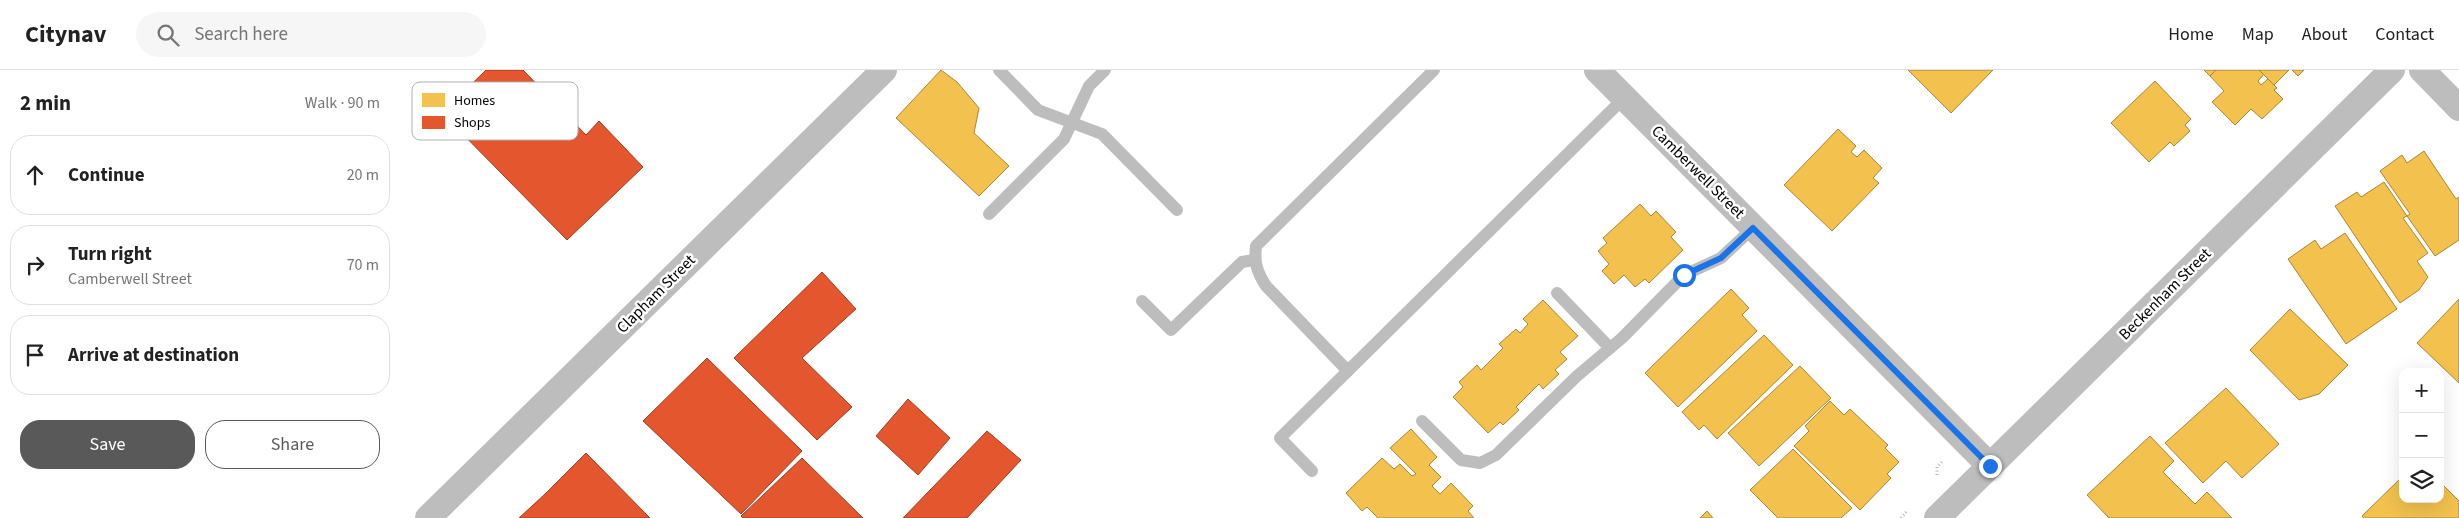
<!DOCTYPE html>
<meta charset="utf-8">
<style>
:root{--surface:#fff;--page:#f6f6f6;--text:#222;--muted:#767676;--line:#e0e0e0;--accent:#595959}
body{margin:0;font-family:"Source Sans 3",sans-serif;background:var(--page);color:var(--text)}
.controls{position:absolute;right:15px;bottom:15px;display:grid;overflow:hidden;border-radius:10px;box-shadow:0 5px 20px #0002}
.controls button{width:45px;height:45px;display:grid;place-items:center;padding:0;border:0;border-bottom:1px solid var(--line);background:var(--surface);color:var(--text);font:25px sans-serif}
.stop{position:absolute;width:15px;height:15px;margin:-11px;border:4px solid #1a73e8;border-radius:50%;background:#fff}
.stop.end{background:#1a73e8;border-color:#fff;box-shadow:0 1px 5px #0008}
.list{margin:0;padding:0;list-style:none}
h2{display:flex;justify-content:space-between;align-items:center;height:65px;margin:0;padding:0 20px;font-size:21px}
h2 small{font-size:16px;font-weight:400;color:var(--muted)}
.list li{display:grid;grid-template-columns:32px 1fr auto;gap:15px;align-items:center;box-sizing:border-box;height:80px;margin:0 10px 10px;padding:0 10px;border:1px solid var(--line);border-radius:20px}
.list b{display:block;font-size:19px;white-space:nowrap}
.list p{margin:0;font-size:16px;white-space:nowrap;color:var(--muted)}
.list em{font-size:16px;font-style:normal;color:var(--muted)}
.actions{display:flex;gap:10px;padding:15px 20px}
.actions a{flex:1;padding:11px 0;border:1px solid var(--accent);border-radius:20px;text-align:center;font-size:18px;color:var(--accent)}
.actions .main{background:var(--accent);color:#fff}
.icon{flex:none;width:28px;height:28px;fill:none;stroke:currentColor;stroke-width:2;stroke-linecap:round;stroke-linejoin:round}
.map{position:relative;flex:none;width:2059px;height:448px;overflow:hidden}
header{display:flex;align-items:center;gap:30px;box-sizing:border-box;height:70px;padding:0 25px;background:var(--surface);border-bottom:1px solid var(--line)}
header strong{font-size:24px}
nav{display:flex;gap:28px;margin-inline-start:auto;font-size:18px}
.search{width:350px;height:45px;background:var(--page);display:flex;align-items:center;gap:12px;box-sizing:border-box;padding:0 18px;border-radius:28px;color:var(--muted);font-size:19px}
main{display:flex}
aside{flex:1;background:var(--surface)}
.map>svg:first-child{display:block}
.homes{fill:#f2c14e;stroke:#a98737}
.shops{fill:#e4572e;stroke:#a03d20}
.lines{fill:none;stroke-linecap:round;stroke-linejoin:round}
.path{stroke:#b8b8b8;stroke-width:3;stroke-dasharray:1 2.5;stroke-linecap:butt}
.service{stroke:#bdbdbd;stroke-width:12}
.minor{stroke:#bdbdbd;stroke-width:26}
.route{stroke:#1a73e8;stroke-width:6}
.labels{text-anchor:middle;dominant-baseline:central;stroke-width:5;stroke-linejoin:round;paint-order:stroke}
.street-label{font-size:16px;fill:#000;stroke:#fff}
.key{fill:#fff;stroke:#b2b2b2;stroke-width:1}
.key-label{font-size:14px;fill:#000}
</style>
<header>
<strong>Citynav</strong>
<div class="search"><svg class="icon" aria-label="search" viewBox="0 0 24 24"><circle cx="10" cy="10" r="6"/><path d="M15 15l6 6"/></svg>Search here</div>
<nav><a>Home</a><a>Map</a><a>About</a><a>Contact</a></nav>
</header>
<main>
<aside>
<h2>2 min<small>Walk · 90 m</small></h2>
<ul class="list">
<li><svg class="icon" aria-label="ahead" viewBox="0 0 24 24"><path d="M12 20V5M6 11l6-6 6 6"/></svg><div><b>Continue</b></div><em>20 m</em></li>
<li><svg class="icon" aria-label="right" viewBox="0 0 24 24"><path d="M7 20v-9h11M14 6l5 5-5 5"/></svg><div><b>Turn right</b><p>Camberwell Street</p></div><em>70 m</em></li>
<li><svg class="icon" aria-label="arrive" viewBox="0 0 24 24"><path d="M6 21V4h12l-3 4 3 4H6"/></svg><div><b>Arrive at destination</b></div></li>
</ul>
<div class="actions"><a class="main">Save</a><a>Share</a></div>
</aside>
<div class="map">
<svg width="2059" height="448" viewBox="0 0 2059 448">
<rect width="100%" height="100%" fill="#fff"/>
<g class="homes">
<polygon points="541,0 557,12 579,38 574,63 609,96 579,126 496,48"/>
<polygon points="1508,0 1593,0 1551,43"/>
<polygon points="1804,0 1816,0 1810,6"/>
<polygon points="1816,0 1859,0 1864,4 1858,11 1861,15 1868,9 1877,18 1874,20 1883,29 1862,49 1851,39 1835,55 1812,32 1824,21 1810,6"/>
<polygon points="1859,0 1889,0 1874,15"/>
<polygon points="1892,0 1904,0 1898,6"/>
<polygon points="1755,11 1791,49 1785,55 1790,61 1774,76 1770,72 1749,92 1711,53"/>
<polygon points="1438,59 1456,76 1451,82 1457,87 1464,80 1482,98 1473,108 1479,113 1432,161 1384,115"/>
<polygon points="2024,81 2056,129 2059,127 2059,170 2035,186 2007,146 2010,144 1980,101 2002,85 2007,93"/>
<polygon points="1984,112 2007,146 2003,148 2028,183 2017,191 2028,207 2019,220 2000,233 1935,136 1957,122 1961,127"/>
<polygon points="1240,134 1251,146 1256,141 1276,162 1271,167 1283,180 1249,213 1245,209 1235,217 1224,205 1214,214 1202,201 1209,194 1198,181 1207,173 1203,168"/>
<polygon points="1945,163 1997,239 1946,274 1888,189 1915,170 1921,179"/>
<polygon points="1331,219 1349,238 1342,245 1357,261 1278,337 1245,303"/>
<polygon points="2059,229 2059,313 2017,273"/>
<polygon points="1143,230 1178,266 1160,282 1167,289 1155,300 1159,304 1143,319 1139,314 1116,337 1119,340 1103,355 1100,352 1088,363 1053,327 1063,317 1059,312 1077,295 1081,300 1103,278 1099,274 1116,259 1120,263 1128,254 1123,249"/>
<polygon points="1890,239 1948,295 1919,324 1899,330 1850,280"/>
<polygon points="1364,265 1393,295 1317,369 1304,355 1299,360 1282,342"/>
<polygon points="1400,296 1431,328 1359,396 1328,363"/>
<polygon points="1826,318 1879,374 1842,408 1826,391 1803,413 1765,373"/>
<polygon points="1430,331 1444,345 1450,339 1488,375 1485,378 1499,392 1487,404 1491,408 1460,440 1394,376 1409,361 1405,356"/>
<polygon points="1011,359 1037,387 1029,395 1041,407 1032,416 1040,424 1051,413 1073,436 1068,441 1074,448 978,448 967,437 962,441 946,423 982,388 994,399 1000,394 1012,406 1016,404 990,378"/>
<polygon points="1750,366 1774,391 1763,402 1795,434 1807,422 1832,448 1709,448 1687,425"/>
<polygon points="1393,379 1452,438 1441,448 1378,448 1350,420"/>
<polygon points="2003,406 2003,429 2040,429 2040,412 2059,431 2059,448 1964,448 1962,446"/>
<polygon points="1307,441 1313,448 1300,448"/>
</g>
<g class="shops">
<polygon points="86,0 123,0 186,65 199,51 243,97 167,170 42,43"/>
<polygon points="422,202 456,239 402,288 452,337 417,370 334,288"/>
<polygon points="307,288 402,381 341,444 243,351"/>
<polygon points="508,329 550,368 518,405 476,366"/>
<polygon points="587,361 621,390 567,448 503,448"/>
<polygon points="186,383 250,448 119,448 145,424"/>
<polygon points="402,388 463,448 343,448 341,446"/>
</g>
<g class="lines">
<g class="path">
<polyline points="1537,405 1537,397 1543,391"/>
<polyline points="1501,448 1507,441"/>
</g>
<g class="service">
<polyline points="599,0 638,40 702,64 777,140"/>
<polyline points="589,144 664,69 689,16 705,0"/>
<polyline points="1157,223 1210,278"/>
<polyline points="742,231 771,260 842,192 854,190"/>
<path d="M 948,301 L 866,216 C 857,202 854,193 856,176 L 1034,0"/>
<polyline points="1022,351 1061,390 1080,393 1096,385 1177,306 1222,268 1284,205 1321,188 1353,158"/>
<polyline points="912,401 880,368 1224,28"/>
</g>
<g class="minor">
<polyline points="1197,0 1590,396"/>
<polyline points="2022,0 2059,38"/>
<polyline points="28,448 484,0"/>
<polyline points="1537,448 1992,0"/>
</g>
</g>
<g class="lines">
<polyline class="route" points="1284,205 1321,188 1353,158 1590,396"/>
</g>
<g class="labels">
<g class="street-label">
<text transform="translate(1298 102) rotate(45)">Camberwell Street</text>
<text transform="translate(256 224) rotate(-45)">Clapham Street</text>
<text transform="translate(1765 224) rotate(-45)">Beckenham Street</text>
</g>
</g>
<rect x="12" y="12" width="166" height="58" rx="8" class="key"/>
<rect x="22" y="23" width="23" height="14" fill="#f2c14e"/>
<rect x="22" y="46" width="23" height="13" fill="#e4572e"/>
<g class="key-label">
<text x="54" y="35">Homes</text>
<text x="54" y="57">Shops</text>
</g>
</svg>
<div class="controls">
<button>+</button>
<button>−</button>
<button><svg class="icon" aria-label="layers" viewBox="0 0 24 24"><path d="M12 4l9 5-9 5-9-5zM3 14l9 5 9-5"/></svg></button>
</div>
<div class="stop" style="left:1284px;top:205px"></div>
<div class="stop end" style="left:1590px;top:396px"></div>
</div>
</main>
